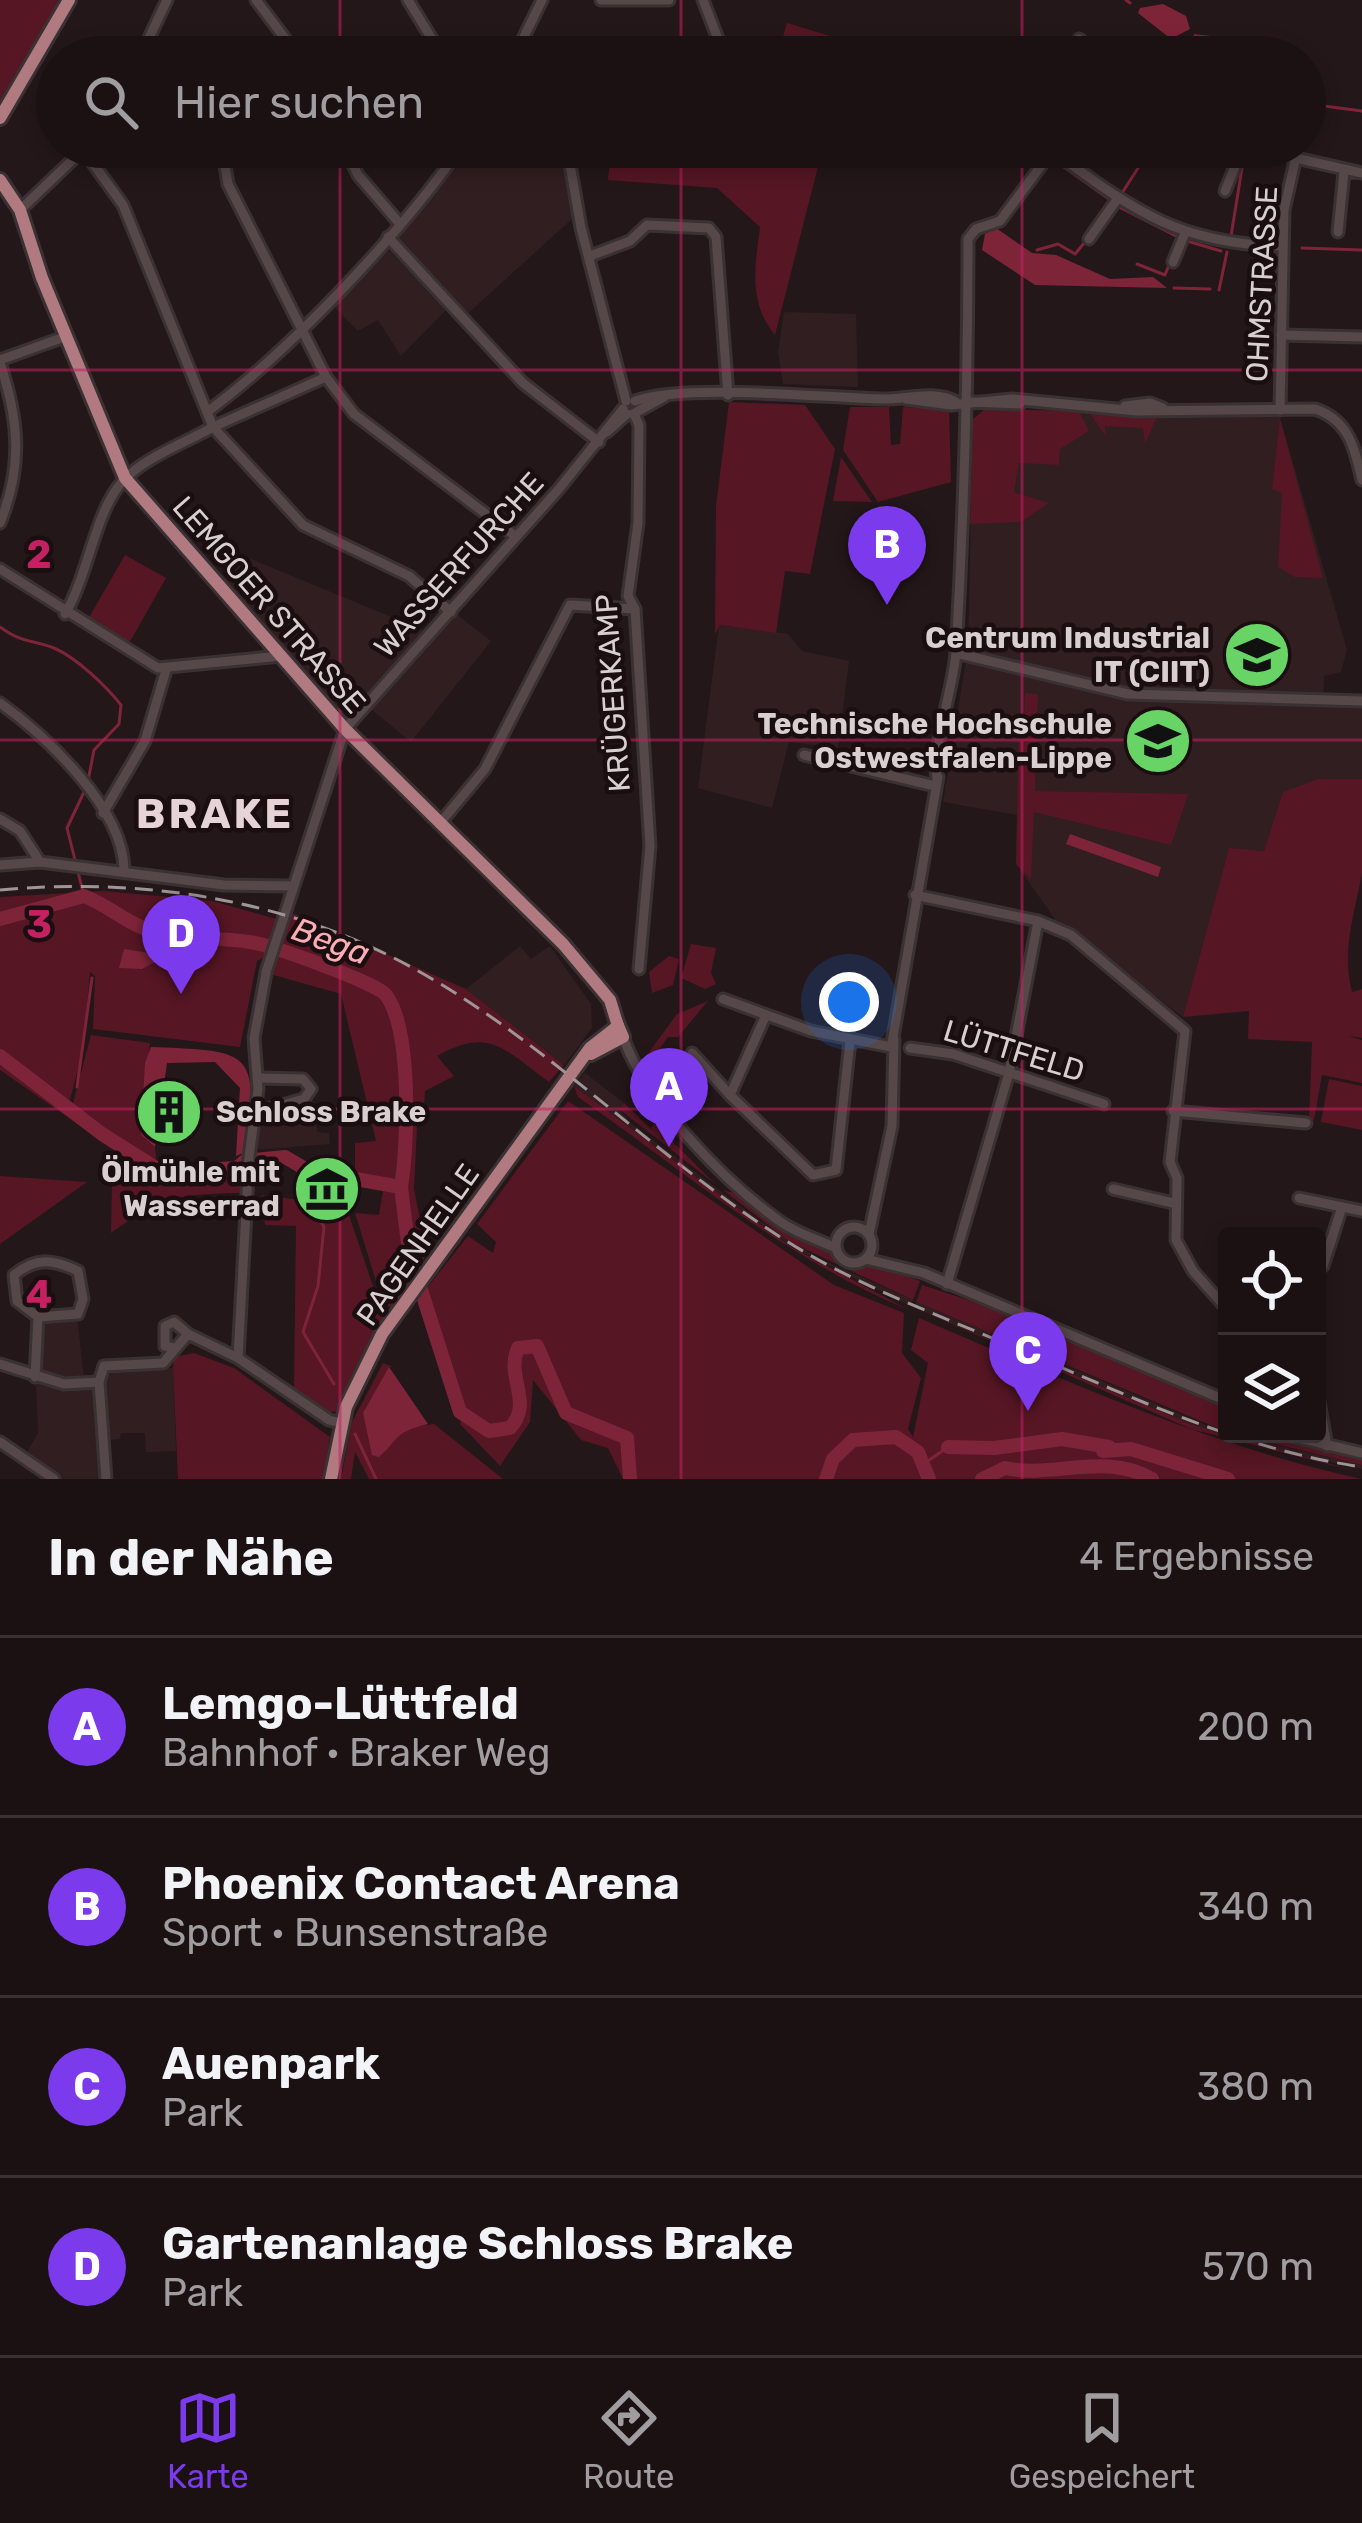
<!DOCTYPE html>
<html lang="de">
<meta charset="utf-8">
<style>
:root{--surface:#1b1113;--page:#281f21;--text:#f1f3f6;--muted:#a09da0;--line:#393133;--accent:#7c3aed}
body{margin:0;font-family:Rubik,sans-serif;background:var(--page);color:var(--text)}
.controls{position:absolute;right:36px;bottom:36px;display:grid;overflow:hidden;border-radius:12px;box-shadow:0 6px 18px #0003}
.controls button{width:108px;height:108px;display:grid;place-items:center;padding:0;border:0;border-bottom:3px solid var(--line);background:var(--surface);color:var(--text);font:60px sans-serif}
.you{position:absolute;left:849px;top:1002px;width:42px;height:42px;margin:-30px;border:9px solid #fff;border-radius:50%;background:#1a73e8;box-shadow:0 0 0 18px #1a73e833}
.badge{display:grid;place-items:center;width:78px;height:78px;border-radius:50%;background:var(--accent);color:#fff;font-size:39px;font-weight:700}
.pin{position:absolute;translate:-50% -99px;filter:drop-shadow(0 3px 6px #0008)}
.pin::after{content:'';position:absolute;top:63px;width:42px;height:36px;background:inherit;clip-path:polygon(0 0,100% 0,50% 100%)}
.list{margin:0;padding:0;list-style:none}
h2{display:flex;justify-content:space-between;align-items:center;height:156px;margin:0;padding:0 48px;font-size:51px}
h2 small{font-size:39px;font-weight:400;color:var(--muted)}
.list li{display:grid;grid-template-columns:78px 1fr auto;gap:36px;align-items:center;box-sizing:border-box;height:180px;padding:0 48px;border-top:3px solid var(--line)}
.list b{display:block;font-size:45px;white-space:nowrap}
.list p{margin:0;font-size:39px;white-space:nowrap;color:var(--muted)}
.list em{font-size:39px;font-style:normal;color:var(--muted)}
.icon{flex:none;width:66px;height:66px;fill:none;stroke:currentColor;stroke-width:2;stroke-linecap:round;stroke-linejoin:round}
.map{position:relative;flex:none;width:1362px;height:1479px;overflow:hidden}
.search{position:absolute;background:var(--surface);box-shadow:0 6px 18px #0003;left:36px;right:36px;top:36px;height:132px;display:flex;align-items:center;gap:30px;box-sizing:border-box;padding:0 42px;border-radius:66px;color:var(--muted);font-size:45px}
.sheet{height:876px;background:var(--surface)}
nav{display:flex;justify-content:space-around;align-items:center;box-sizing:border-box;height:168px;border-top:3px solid var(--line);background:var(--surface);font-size:33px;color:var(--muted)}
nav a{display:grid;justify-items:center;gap:6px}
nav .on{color:var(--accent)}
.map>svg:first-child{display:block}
.built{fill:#311e20}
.green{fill:#561624}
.water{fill:#7e2439}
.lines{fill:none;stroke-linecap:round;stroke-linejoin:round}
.stream{stroke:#7e2439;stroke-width:3}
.river{stroke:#7e2439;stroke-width:14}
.minor-casing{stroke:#3a3132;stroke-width:15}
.major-casing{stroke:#3a3132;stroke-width:18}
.minor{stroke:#564749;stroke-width:9}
.major{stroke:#b17a81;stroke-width:12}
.rail{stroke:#9f9496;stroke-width:3;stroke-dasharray:18 9;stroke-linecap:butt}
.grid{fill:none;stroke:#c32161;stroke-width:3;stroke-opacity:0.55}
.labels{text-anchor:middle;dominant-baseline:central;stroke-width:9;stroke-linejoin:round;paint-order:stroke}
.street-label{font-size:30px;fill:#d9cfd0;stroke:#1a0e10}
.poi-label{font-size:30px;font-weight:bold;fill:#d9cfd0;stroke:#1a0e10;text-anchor:end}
.water-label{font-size:33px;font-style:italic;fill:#fbadb7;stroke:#1a0e10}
.district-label{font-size:42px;font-weight:bold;letter-spacing:3px;fill:#e6d3d5;stroke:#1a0e10}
.grid-label{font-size:39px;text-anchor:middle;font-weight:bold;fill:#c32161;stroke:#1a0e10;stroke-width:9;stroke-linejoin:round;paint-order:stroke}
</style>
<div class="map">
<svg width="1362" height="1479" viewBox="0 0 1362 1479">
<rect width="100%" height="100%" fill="#241719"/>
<g class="built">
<polygon points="469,147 562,147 573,218 465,316 394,238"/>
<polygon points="389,250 447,309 401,356 378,320 358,331 332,305"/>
<polygon points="784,312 856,314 858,387 783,384 778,352"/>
<polygon points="985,409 1279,414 1347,650 1341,672 1324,676 1323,701 1362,702 1362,779 1318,779 1283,801 1264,851 1229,849 1183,1017 1057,922 1016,864 1017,815 943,802 968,649 973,419"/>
<polygon points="244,556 435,635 455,613 491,641 411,742 371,709 351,728 220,578"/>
<polygon points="719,625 788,634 802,651 849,661 838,748 789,742 772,808 698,788"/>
<polygon points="520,946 531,959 550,946 591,1004 592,1028 564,1065 466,989"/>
<polygon points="585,1073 624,1103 620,1109 629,1122 760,1221 818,1258 913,1300 910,1306 788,1245 574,1086"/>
<polygon points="309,1100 315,1102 317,1132 329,1133 330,1144 253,1150 258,1114"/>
<polygon points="916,1302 1227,1434 1362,1465 1362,1469 1266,1448 1193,1425 913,1307"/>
<polygon points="77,1316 84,1380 40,1376 41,1319"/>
<polygon points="173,1368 176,1451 146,1452 145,1433 121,1433 120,1439 101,1441 103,1479 59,1479 26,1454 38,1433 36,1383 64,1389 102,1386 114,1369"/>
</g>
<g class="green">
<polygon points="0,0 63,0 0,106"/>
<polygon points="787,23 863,46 858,57 777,57"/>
<path d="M 611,147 L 823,147 L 775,335 C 748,303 755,265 760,227 L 717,188 L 608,180 Z"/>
<polygon points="729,402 805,405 835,449 810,574 785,571 776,633 720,625 715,634 716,506"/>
<polygon points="850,407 889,407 891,445 900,444 903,407 949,409 951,482 878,502 843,450"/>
<polygon points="985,409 1079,411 1089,431 1060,449 1059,465 1019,463 1014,492 1049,503 1021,522 970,524 973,419"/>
<polygon points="1089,412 1157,416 1145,444 1143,428 1105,426 1105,435"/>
<polygon points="1280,419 1323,578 1295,577 1278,567 1282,493 1272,489"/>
<polygon points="841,457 872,502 833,501"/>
<polygon points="125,555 166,578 128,645 87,621"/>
<polygon points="1025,693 1038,694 1035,791 1188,794 1171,845 1034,812 1031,879 1016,864 1019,720 1024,719"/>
<path d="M 1318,779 L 1362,779 C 1362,809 1362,844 1362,873 C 1355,913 1341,950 1352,992 L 1362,989 L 1362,1038 L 1348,1036 L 1362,1040 L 1362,1083 L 1322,1075 L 1314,1120 L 1309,1120 L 1312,1042 L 1248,1039 L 1249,1011 L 1183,1017 L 1229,848 L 1264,851 L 1283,792 Z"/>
<polygon points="104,891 212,901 277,919 266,956 257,961 240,1047 93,1029 95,976 90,972 83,1051 69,1103 0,1052 0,897"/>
<path d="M 290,912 L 466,989 L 564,1065 L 549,1082 C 504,1050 491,1026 437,1056 L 454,1076 L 425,1091 L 424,1108 L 418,1107 L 414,1189 L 427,1254 L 392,1307 L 383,1304 L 355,1213 L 379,1215 L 384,1185 L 355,1179 L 355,1143 L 376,1141 L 341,994 L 270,974 Z"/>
<polygon points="691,944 716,948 711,973 716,984 705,989 681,978"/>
<polygon points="669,956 679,959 673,985 652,993 649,972"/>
<polygon points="708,1001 678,1037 668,1037 647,1066 644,1059 677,1014"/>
<path d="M 91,1035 L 150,1043 L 141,1135 L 155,1147 L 158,1177 L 244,1173 L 242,1193 C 180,1194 162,1196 111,1233 L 112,1182 L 134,1175 L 129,1160 L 0,1070 L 0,1058 L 101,1135 L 145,1161 L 72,1107 Z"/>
<polygon points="1329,1079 1362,1086 1362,1130 1321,1122"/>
<path d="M 574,1086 L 788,1245 L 909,1310 C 780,1256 690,1175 578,1097 Z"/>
<path d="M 568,1101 L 834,1285 L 904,1313 L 902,1353 L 921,1378 L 908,1429 L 913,1437 L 928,1363 L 911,1350 L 919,1318 C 1065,1380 1206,1445 1362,1479 L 623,1479 L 608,1448 L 581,1440 L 533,1380 L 530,1422 L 500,1466 L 460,1424 L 465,1410 L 426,1289 L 468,1236 L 493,1253 L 496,1242 L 477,1224 Z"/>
<polygon points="624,1103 651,1129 654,1123 715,1184 619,1109"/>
<polygon points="0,1176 87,1182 0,1244"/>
<polygon points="723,1190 739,1194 801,1239 828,1247 844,1263 871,1263 920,1281 913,1300 790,1242"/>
<polygon points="262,1195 346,1206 384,1319 338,1411 325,1413 294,1389 296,1226 265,1225"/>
<polygon points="922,1285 993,1308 1227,1405 1227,1432 916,1302"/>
<polygon points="913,1307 1193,1425 1362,1473 1191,1429"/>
<polygon points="194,1353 234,1368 330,1437 323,1479 178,1479 173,1368 174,1357"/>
<polygon points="383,1363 393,1367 389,1367 392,1437 408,1427 434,1424 503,1479 369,1479 355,1452 351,1479 341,1479 352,1422"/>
<path d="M 1234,1434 C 1277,1434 1318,1451 1362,1460 L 1362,1465 Z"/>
</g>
<g class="water">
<polygon points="1163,4 1186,16 1190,29 1171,39 1138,13 1140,8"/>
<polygon points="1194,34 1238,39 1275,57 1209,57 1190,46"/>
<polygon points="996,228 1032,253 1056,255 1110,279 1153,277 1167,288 1035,285 982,250 985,234"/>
<polygon points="1070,834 1161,867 1158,877 1066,844"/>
<polygon points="124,949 150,953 155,962 142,969 119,968"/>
<path d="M 151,1047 C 250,1051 260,1049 246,1152 L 236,1156 L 240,1088 L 215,1062 L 167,1063 L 155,1147 L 141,1135 L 145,1063 Z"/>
<path d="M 389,1367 L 428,1424 C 393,1433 402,1436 379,1457 L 372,1455 L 363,1413 Z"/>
</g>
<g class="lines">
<g class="stream">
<polyline points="1126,0 1130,3"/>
<polyline points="1075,45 1092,57"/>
<polyline points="1324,106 1362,111"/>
<polyline points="1036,147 1043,152"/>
<polyline points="1232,147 1236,149"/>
<polyline points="1054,160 1109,199"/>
<polyline points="1349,178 1362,178"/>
<polyline points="1122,193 1147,154"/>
<polyline points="1119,207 1178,237"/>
<polyline points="1335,218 1338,178"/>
<polyline points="1231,236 1244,156"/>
<polyline points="1187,241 1221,251"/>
<polyline points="1302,248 1362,250"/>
<polyline points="1037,250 1058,244 1075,254 1085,242"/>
<polyline points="1137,264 1165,275 1169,265"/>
<polyline points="1174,288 1210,289"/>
<polyline points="1219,290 1227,252"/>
<path d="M 0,627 C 23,644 31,639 54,648 C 77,658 106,686 121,705 L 119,724 L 94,750 L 88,781"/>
<polyline points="84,896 67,828 85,790"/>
<polyline points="77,1087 92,978"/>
<polyline points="309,1171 310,1191"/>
<polyline points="311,1204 324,1227 318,1286 303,1332 334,1384"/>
<polyline points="355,1434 376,1479"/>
<polyline points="922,1465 948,1447"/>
</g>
<g class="river">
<path d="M 0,919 L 84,896 C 110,906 129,926 158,933 C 187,941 220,937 250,942 C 271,945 377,983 386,995 C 412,1030 408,1144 401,1187"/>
<path d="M 0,1056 L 102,1134 L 162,1172 L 237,1168 L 245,1161 L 285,1157 L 309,1171 L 401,1187 L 409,1252 L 460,1412 L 489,1431 L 510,1428 C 534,1402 505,1377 518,1348 L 537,1346 L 566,1413 L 627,1438 L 630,1479"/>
<polyline points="948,1447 994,1448 1062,1439 1109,1447"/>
<polyline points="1103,1451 1131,1449 1228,1479"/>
<polyline points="826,1479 833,1459 853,1440 896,1437 918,1452 929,1479"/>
<path d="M 982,1479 L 1005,1468 C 1053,1479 1104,1451 1152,1479"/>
</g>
<g class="minor-casing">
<g id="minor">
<polyline points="256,0 299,57"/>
<polyline points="408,0 443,57"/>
<polyline points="601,0 669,0"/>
<polyline points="703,0 725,57"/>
<polyline points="1079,39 1102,57"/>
<polyline points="721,45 732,44 727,57"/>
<polyline points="140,57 167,0"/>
<polyline points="514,57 542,0"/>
<polyline points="222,147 228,184 326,377 213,427 303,525 409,576 451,612"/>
<polyline points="344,147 358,175 400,224"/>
<polyline points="567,147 581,228 626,401"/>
<path d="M 1047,147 C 1131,208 1175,244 1282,246"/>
<polyline points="1248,147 1362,173"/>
<polyline points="1150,154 1154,147"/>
<polyline points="1225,191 1243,147"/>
<polyline points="20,210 86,147"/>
<polyline points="1338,232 1344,172"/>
<polyline points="388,237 523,383 599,442"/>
<polyline points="1089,239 1118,198"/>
<polyline points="590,256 630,241 647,225 709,228 716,237 728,395"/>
<polyline points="1173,262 1185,233"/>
<polyline points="1281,335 1362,337"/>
<polyline points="0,360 67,336"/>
<path d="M 0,363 C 19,420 23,466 0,523"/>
<polyline points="326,377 354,414 515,536"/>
<path d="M 906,399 L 951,405 L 1012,399 L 1137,411 L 1315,409 C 1349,420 1355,449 1362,480"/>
<path d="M 635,401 C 686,383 825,398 884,399 C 907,399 936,390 956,402"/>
<polyline points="972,402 1020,404"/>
<polyline points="1125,406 1150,403 1163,408"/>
<polyline points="1280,410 1284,210 1295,161"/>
<path d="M 207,412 C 291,350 401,233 461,147"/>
<polyline points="633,414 664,397"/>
<polyline points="634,414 639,425 638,523 628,596 635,609 650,846 639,969"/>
<polyline points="607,432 627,414"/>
<polyline points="0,569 158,668 281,656"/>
<path d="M 65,614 C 88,576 95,512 122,482 C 143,458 185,443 213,427 L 123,205 L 84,151"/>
<polyline points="956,653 1128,694 1362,701"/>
<path d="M 0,703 C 46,736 123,808 124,869"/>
<polyline points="804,755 935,786"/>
<path d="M 937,779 C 932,748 953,689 956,653 C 964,515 968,376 968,239 L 976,229 L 1000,221 L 1055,147"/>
<polyline points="103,813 145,741 166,670"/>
<polyline points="0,819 20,831 40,862"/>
<polyline points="441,822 485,769 570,605 635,609"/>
<polyline points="0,865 40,862 224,885 292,886"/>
<polyline points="915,895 1038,921"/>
<polyline points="266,972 345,729 558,490 623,409"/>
<polyline points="723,999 811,1031 891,1047"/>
<polyline points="766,1015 730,1095 813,1175 836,1170 850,1041"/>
<path d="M 623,1037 C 645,1100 723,1180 778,1220 C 795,1233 817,1239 836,1248"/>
<polyline points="892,1043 938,777"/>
<polyline points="910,1048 953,1054 1104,1104"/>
<polyline points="692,1053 730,1095"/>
<polyline points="1173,1111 1306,1123"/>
<polyline points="257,1112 304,1099 311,1089 303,1079 259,1078"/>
<polyline points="1113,1189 1173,1203"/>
<polyline points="1299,1198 1362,1211"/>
<circle cx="854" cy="1245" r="18"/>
<polyline points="869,1234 892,1126 894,1039"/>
<polyline points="866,1259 924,1273 1227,1401"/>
<polyline points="1323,1266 1342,1207"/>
<polyline points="947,1284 1009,1073 1038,921 1071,935 1185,1031 1170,1162 1177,1178 1176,1240 1193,1271 1227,1309"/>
<polyline points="174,1348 165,1346 165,1326 174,1322 188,1334"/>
<polyline points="238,1358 249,1157 258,1089 254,1038 266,973"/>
<polyline points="0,1364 64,1384 99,1382"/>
<path d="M 35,1377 L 38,1317 L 17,1301 L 14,1275 C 36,1257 53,1259 78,1271 L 83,1299 L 78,1314 L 38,1317"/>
<polyline points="1317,1391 1327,1446"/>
<polyline points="1282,1434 1362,1453"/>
<polyline points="0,1442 54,1479"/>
<polyline points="106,1479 99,1382 104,1366 163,1363 188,1334 238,1358 329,1420 341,1423"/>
</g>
</g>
<g class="major-casing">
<g id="major">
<polyline points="0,118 69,0"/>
<polyline points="0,180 20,210 42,278 125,478 345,729 563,944 610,1000 618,1026"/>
<polyline points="591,1054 623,1037 617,1023"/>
<polyline points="331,1479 346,1407 382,1334 590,1048 618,1026"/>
</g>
</g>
<use href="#minor" class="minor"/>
<use href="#major" class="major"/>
<path class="rail" d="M 0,890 C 133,878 269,896 390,956 C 536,1029 651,1156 788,1242 C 858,1286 936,1314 1011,1346 C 1125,1394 1238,1449 1362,1467"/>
</g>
<path class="grid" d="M 340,0 L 340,57M 681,0 L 681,57M 1022,0 L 1022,57M 340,147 L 340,1479M 681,147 L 681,1479M 1022,147 L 1022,1479M 0,370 L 1362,370M 0,740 L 1362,740M 0,1109 L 1362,1109"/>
<defs>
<g id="university-disc" transform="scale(3.45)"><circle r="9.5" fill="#68d465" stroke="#1a0e10"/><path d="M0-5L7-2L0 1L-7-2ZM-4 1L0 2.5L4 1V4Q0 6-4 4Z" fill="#111"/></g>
<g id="building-disc" transform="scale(3.45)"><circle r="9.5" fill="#68d465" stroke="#1a0e10"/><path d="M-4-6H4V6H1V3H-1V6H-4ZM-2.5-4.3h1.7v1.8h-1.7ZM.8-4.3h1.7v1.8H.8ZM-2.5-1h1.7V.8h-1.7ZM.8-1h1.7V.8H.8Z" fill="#111"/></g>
<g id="museum-disc" transform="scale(3.45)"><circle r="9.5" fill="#68d465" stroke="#1a0e10"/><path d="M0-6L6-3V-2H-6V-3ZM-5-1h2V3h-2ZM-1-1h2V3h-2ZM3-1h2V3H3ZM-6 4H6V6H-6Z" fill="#111"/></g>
</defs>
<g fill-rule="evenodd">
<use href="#university-disc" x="1257" y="655"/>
<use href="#university-disc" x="1158" y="741"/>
<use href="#building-disc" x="169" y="1112"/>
<use href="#museum-disc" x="327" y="1189"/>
</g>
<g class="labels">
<g class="street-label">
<text transform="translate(1262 284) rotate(-87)">OHMSTRASSE</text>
<text transform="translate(459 565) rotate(-48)">WASSERFURCHE</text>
<text transform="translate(269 605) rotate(49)">LEMGOER STRASSE</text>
<text transform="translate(613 693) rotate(-94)">KRÜGERKAMP</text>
<text transform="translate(1014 1051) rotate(17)">LÜTTFELD</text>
<text transform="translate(418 1245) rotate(-55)">PAGENHELLE</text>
</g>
<g class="poi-label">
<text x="1210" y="638">Centrum Industrial<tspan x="1210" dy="34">IT (CIIT)</tspan></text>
<text x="1112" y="724">Technische Hochschule<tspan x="1112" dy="34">Ostwestfalen-Lippe</tspan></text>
<text x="216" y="1112" text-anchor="start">Schloss Brake</text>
<text x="280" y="1172">Ölmühle mit<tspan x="280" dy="34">Wasserrad</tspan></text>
</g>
<g class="water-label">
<text transform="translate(331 941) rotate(20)">Bega</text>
</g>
<g class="district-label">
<text x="215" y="814">BRAKE</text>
</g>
</g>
<g class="grid-label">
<text x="39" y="568">2</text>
<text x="39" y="938">3</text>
<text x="39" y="1308">4</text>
</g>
</svg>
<div class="controls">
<button><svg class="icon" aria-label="locate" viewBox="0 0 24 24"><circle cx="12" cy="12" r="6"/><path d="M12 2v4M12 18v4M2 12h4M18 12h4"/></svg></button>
<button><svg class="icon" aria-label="layers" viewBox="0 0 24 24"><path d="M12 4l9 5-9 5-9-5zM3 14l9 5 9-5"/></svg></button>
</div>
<div class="you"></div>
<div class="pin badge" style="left:669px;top:1147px">A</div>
<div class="pin badge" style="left:887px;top:605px">B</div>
<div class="pin badge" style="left:1028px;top:1411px">C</div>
<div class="pin badge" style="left:181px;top:994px">D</div>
<div class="search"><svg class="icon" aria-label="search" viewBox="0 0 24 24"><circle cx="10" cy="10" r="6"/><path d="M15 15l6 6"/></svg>Hier suchen</div>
</div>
<section class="sheet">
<h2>In der Nähe<small>4 Ergebnisse</small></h2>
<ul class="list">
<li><span class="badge">A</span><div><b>Lemgo-Lüttfeld</b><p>Bahnhof · Braker Weg</p></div><em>200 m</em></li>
<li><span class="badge">B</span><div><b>Phoenix Contact Arena</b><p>Sport · Bunsenstraße</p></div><em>340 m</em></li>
<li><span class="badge">C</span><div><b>Auenpark</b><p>Park</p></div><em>380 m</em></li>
<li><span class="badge">D</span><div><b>Gartenanlage Schloss Brake</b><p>Park</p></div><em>570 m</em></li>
</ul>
</section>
<nav>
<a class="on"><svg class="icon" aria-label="map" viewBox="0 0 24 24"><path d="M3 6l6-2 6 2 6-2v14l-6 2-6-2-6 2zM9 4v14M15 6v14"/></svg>Karte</a>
<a><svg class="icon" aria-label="directions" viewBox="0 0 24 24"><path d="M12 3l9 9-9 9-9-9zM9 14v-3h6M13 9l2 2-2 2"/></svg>Route</a>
<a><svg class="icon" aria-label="saved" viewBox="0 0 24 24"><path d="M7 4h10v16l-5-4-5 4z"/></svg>Gespeichert</a>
</nav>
